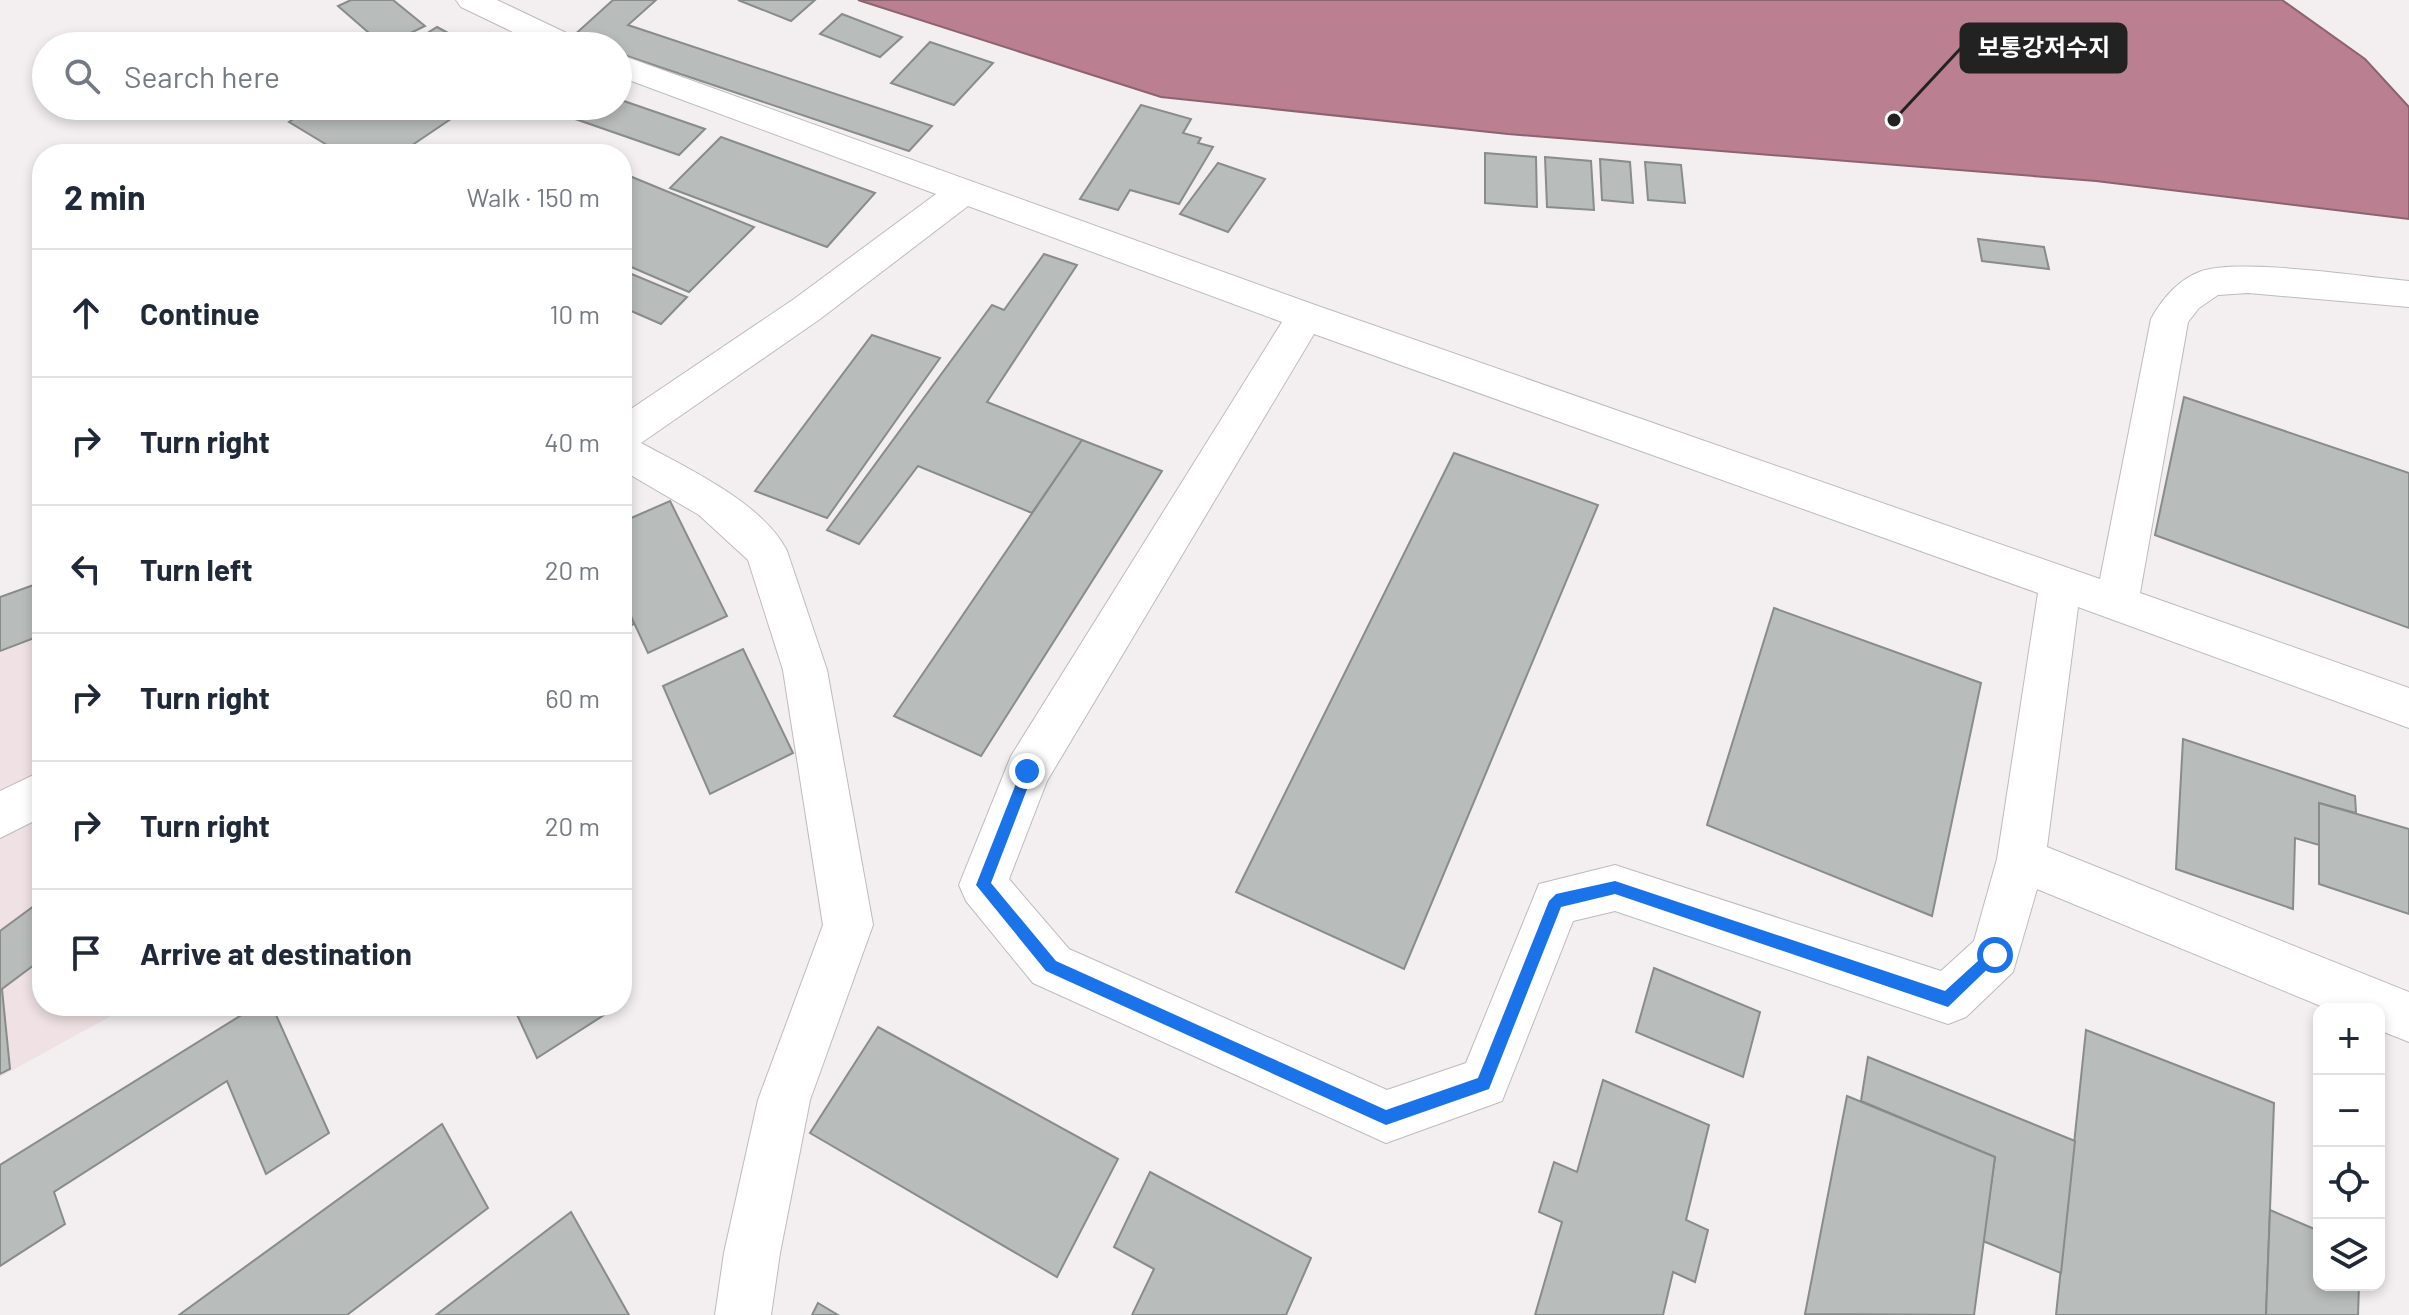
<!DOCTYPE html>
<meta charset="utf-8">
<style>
:root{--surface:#fff;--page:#f6f6f7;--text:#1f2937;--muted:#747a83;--line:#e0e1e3}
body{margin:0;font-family:Barlow,"Noto Sans KR",sans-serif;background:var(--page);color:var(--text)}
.controls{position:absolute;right:24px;bottom:24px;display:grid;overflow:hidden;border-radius:16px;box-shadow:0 4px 12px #0003}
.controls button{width:72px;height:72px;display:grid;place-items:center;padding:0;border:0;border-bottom:2px solid var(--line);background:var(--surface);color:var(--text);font:40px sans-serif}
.stop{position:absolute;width:24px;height:24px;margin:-18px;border:6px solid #1a73e8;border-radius:50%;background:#fff}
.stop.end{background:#1a73e8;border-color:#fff;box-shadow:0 2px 8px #0008}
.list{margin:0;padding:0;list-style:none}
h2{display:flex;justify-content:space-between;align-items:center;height:104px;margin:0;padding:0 32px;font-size:34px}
h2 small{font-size:26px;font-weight:400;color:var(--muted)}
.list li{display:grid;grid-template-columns:52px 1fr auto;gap:24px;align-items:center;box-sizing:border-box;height:128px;padding:0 32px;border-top:2px solid var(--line)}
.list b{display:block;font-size:30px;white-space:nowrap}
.list em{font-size:26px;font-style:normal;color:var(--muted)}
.icon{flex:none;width:44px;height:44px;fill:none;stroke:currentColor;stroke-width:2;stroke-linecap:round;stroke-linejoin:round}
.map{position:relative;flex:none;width:2409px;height:1315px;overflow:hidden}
.search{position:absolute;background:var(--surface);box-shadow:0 4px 12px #0003;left:32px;top:32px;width:600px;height:88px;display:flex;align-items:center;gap:20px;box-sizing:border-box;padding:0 28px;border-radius:44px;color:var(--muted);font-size:30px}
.panel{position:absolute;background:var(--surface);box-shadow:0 4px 12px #0003;left:32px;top:144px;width:600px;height:872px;border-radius:32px}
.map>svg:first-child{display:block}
.built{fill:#efe1e4}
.water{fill:#ba7f90;stroke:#8d636f;stroke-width:2}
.building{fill:#b8bcba;stroke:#888c8a;stroke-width:2}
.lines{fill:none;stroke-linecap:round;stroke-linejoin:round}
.minor-casing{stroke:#bfbbbc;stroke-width:2}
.minor{fill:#fff;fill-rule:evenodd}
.route{fill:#1a73e8}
.leader{fill:none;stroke:#232222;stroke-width:3}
.callout-dot{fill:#232222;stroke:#fff;stroke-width:3}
.callout{fill:#232222;stroke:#232222;stroke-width:3}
.callout-label{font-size:24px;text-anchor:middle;font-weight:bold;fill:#fff}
</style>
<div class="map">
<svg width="2409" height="1315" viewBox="0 0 2409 1315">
<rect width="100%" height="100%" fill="#f3eeef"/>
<polygon class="built" points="42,582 42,1006 129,1006 0,1077 0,597"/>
<polygon class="water" points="858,0 2282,0 2365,59 2409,107 2409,219 2096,181 1508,134 1161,97"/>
<g class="building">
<polygon points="351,0 393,0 425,26 384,46 338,6"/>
<polygon points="613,0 656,0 628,25 932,126 909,151 618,53 618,46 598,46 572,37"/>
<polygon points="738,0 815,0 791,21"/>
<polygon points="842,14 902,37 880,57 820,34"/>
<polygon points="437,27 472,46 407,46"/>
<polygon points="930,42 993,63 954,105 891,83"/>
<polygon points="618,99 705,129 679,155 561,114 570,106 618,106"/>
<polygon points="1141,105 1191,119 1183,133 1201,138 1198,143 1213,147 1179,204 1130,190 1118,210 1080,199"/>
<polygon points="313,106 470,106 399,154 342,154 289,122"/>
<polygon points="721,137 875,193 827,247 670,188"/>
<polygon points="1485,153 1536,157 1537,207 1485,203"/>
<polygon points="1545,157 1591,161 1594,210 1547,207"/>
<polygon points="1600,159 1630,162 1633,203 1602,200"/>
<polygon points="1645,162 1681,165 1685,203 1648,200"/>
<polygon points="1218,163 1265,179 1228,232 1180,214"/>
<polygon points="632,177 754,227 689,292 622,263 622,186"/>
<polygon points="1978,239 2044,247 2049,269 1982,261"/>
<polygon points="1044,254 1077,265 987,402 1082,440 1032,513 918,466 859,544 827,530 992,305 1004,310"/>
<polygon points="622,270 687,297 661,324 622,307"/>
<polygon points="872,335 940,358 827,518 755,491"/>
<polygon points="2184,397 2409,473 2409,628 2155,535"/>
<polygon points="1082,440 1162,471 981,756 894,716"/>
<polygon points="1454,453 1598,505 1404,969 1236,892"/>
<polygon points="670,501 727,616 648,653 622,597 622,522"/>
<polygon points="42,582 42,635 0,651 0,597"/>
<polygon points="622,597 634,624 622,630"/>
<polygon points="1774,608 1981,683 1932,916 1707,825"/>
<polygon points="743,649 793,753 710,794 663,686"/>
<polygon points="2183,739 2355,796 2356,813 2319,803 2319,845 2295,838 2293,909 2176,869"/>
<polygon points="2319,803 2409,829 2409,914 2319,884"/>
<polygon points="42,900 42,959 2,989 10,1069 0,1074 0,931"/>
<polygon points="1654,968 1760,1012 1743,1077 1636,1032"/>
<polygon points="256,1006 272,1006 329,1133 266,1174 227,1081 54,1192 65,1224 0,1266 0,1165"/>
<polygon points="513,1006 614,1006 615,1008 537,1058"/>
<polygon points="878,1027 1118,1159 1057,1277 810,1133"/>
<polygon points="2086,1030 2274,1103 2266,1315 2056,1315"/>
<polygon points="1868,1057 2075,1141 2061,1273 1983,1241 1995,1157 1861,1101"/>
<polygon points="1603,1080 1709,1125 1686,1220 1708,1230 1695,1282 1673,1272 1663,1315 1535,1315 1562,1222 1539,1212 1554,1162 1577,1172"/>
<polygon points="1847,1096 1995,1157 1974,1315 1805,1314"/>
<polygon points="442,1124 488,1208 347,1315 179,1315"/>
<polygon points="1150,1172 1311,1258 1286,1315 1132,1315 1154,1269 1114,1247"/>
<polygon points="2270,1210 2319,1231 2319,1285 2359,1285 2358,1315 2266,1315"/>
<polygon points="571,1212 629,1315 436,1315"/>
<polygon points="818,1303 838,1315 812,1315"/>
</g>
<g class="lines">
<g class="minor-casing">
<g id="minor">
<polygon points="456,0 497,0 579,39 584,46 542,46 461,7"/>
<path d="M 618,54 L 1318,306 L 2100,579 L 2151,319 C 2162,299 2177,281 2199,272 C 2236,257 2364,277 2409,281 L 2409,307 L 2248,293 L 2218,295 L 2199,308 L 2188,322 L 2140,593 L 2409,688 L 2409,728 L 2078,607 L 2047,847 L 2409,992 L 2409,1042 L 2379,1030 L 2379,1009 L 2328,1009 L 2037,889 L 2013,972 L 1966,1017 L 1948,1024 L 1615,911 L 1573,921 L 1502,1101 L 1386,1143 L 1033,983 L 966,901 L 959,885 L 1011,756 L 1282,322 L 968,206 L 820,319 L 641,443 C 687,468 763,503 787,551 L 827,670 L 873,925 L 810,1100 L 780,1253 L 771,1315 L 715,1315 L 724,1253 L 758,1100 L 823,925 L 783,670 L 748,560 L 699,515 L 622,470 L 622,415 L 794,299 L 936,194 L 618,76 ZM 1314,334 L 2038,593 L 1997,859 L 1974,941 L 1941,971 L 1615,865 L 1539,884 L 1466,1063 L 1387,1090 L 1069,949 L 1009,879 L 1047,781 Z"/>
<polygon points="42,771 42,817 0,838 0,791"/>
</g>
</g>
<use href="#minor" class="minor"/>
</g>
<polygon class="route" points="1027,765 1034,771 991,883 1056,961 1386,1110 1478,1078 1549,901 1556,894 1615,881 1945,991 1990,950 2000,950 2002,955 1948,1007 1615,894 1561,907 1489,1089 1386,1125 1046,971 976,885 1021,771"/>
<path class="leader" d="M1894 120L1961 48"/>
<circle class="callout-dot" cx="1894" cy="120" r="8"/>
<rect class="callout" x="1961" y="24" width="165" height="48" rx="8"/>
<g class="callout-label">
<text x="2044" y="56">보통강저수지</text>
</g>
</svg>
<div class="controls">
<button>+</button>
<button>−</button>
<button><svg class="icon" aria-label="locate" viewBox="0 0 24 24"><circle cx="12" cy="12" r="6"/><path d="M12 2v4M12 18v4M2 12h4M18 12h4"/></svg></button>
<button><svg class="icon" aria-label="layers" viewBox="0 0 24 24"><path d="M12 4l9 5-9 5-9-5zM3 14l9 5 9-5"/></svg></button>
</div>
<div class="stop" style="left:1995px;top:955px"></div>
<div class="stop end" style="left:1027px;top:771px"></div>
<div class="search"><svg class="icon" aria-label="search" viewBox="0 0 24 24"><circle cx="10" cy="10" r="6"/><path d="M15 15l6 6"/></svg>Search here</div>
<section class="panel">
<h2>2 min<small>Walk · 150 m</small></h2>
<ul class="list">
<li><svg class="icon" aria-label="ahead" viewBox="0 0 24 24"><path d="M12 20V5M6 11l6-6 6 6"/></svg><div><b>Continue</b></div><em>10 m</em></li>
<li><svg class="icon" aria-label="right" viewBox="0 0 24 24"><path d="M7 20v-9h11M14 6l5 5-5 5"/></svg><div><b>Turn right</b></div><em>40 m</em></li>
<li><svg class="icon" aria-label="left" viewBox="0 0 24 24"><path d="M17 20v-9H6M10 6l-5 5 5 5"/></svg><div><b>Turn left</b></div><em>20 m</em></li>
<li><svg class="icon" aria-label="right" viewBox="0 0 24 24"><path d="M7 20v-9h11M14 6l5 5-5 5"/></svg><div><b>Turn right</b></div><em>60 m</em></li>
<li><svg class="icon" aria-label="right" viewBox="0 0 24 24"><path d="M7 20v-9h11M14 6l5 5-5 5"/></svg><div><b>Turn right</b></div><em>20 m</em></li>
<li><svg class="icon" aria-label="arrive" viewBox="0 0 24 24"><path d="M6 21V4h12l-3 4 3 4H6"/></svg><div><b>Arrive at destination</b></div></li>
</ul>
</section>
</div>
